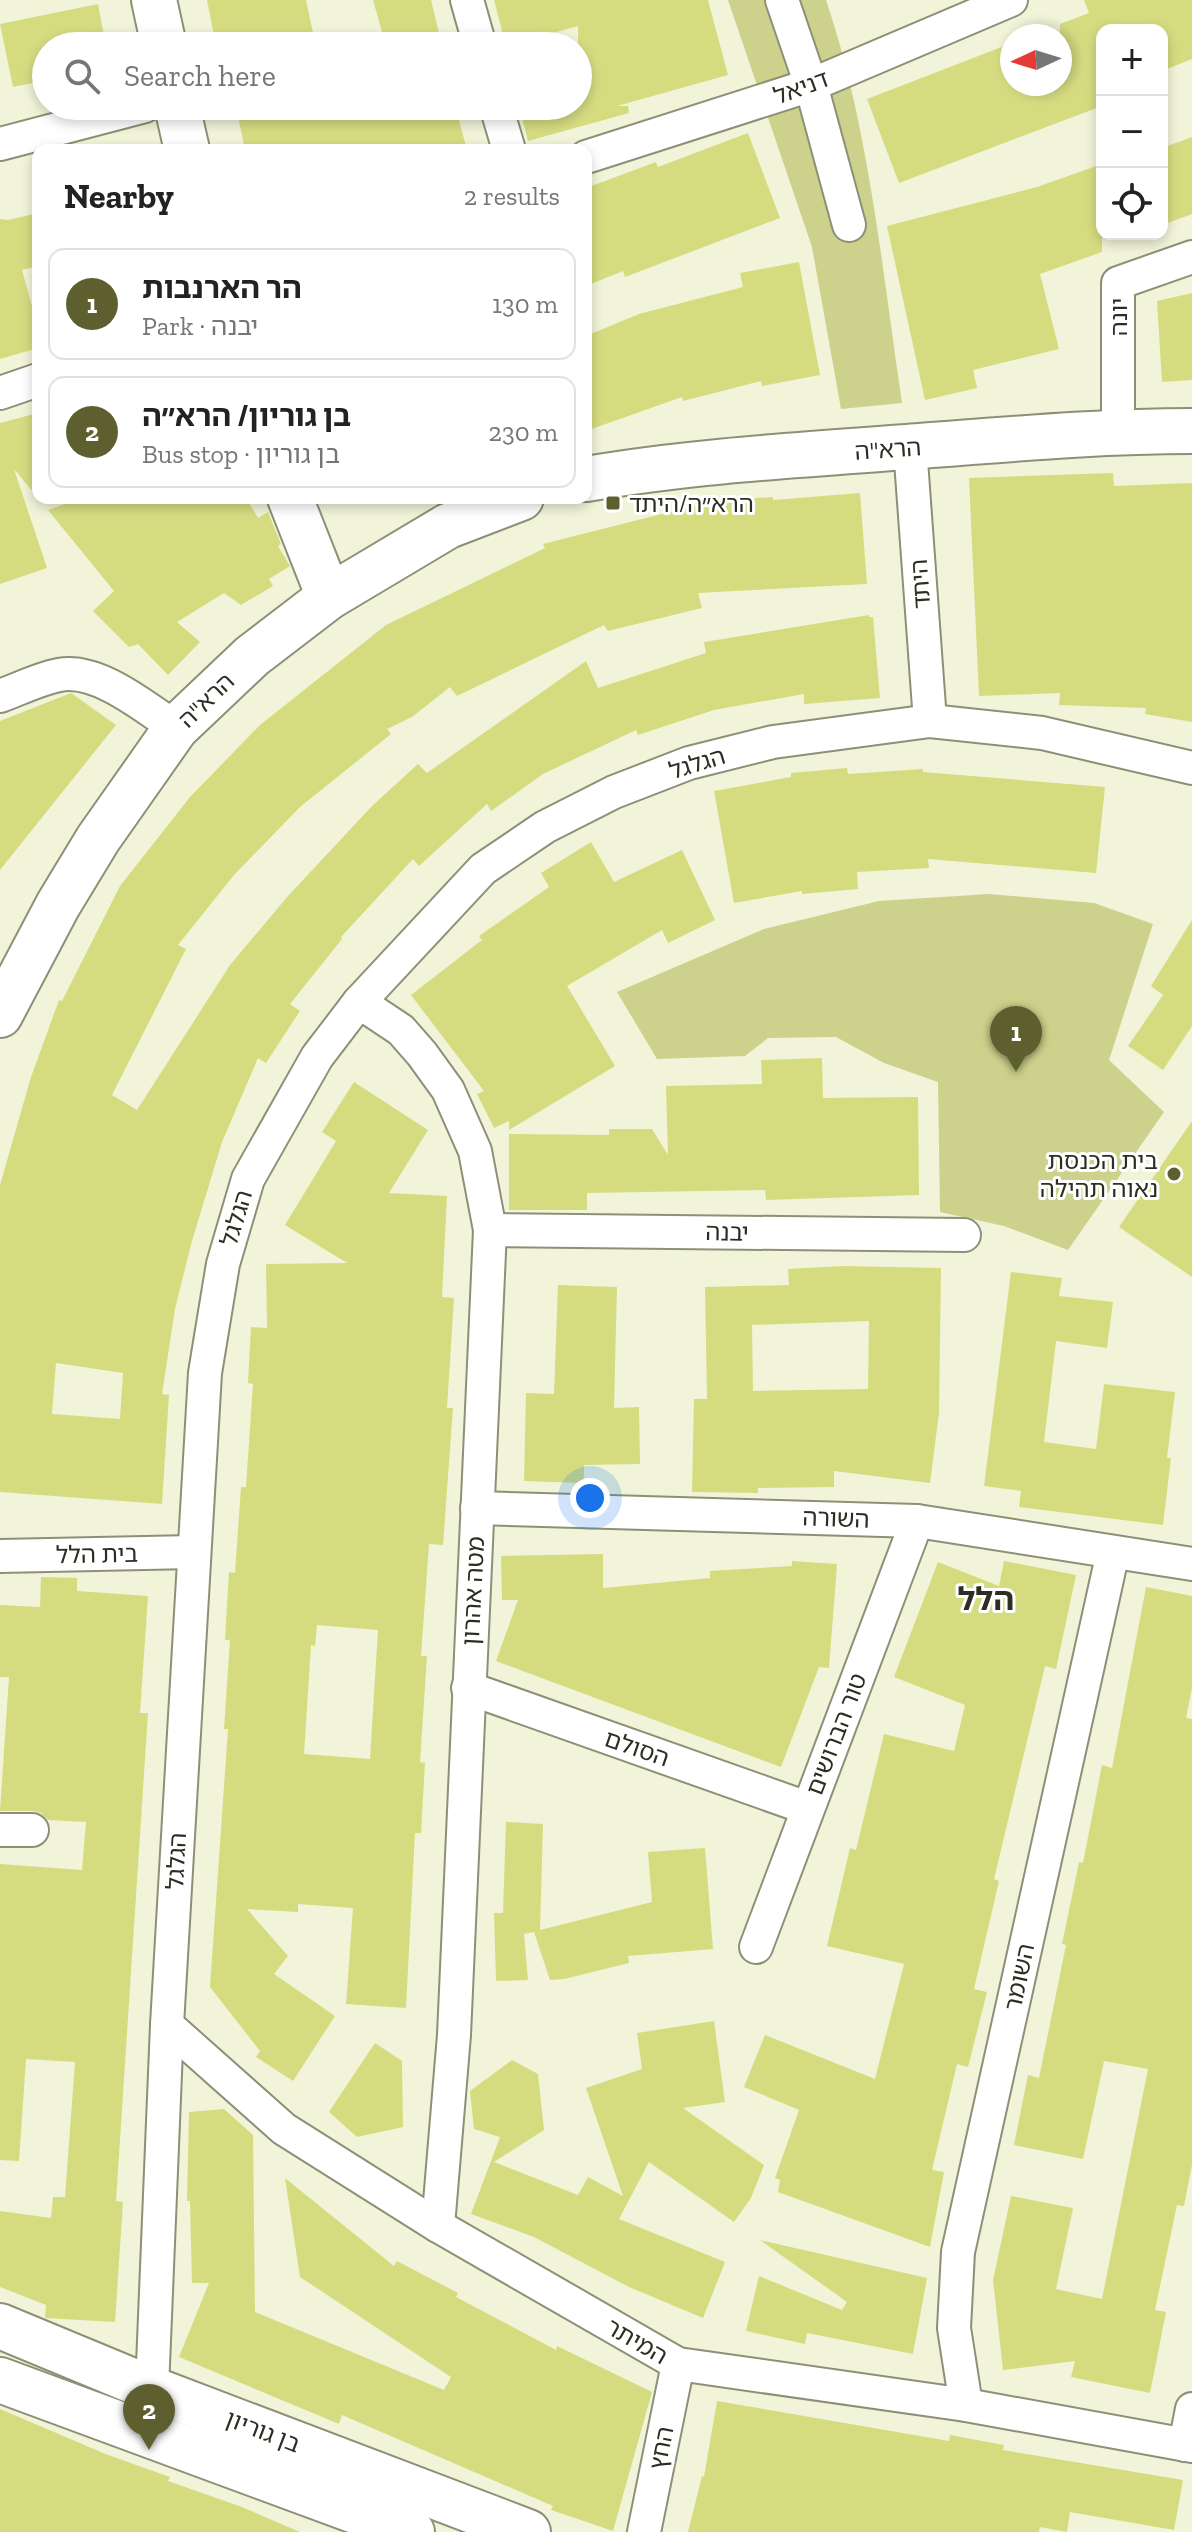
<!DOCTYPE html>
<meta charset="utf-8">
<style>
:root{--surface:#fff;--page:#f6f6f6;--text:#222;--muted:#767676;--line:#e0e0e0;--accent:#5d602e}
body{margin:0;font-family:"Zilla Slab","Noto Sans Hebrew",serif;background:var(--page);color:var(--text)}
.controls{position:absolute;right:24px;top:24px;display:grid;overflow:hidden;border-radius:16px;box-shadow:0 4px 12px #0003}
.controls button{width:72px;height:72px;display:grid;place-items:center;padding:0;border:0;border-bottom:2px solid var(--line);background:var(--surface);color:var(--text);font:40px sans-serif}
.compass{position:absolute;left:1000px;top:24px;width:72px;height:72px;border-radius:50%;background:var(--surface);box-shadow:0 4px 12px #0003;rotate:266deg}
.you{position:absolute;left:590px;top:1498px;width:28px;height:28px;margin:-20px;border:6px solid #fff;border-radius:50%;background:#1a73e8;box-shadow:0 0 0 12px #1a73e833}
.badge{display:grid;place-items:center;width:52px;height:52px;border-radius:50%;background:var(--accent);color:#fff;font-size:26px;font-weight:700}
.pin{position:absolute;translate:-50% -66px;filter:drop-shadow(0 2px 4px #0008)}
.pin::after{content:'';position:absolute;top:42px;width:28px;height:24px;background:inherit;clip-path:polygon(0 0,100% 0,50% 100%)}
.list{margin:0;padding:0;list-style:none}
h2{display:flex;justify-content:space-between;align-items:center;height:104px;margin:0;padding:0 32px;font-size:34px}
h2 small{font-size:26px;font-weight:400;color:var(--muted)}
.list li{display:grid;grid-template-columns:52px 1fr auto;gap:24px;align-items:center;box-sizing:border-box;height:112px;margin:0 16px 16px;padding:0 16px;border:2px solid var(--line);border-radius:16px}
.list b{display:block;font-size:30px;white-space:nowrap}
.list p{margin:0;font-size:26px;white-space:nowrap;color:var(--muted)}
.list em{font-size:26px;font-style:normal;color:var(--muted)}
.icon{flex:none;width:44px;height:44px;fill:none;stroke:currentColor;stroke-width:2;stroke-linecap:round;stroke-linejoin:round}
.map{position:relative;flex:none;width:1192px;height:2532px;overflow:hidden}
.search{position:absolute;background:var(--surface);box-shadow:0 4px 12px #0003;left:32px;top:32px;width:560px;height:88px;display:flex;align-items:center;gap:20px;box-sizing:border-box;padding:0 28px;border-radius:44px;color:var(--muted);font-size:30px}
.panel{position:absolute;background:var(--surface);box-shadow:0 4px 12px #0003;left:32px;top:144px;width:560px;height:360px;border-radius:16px}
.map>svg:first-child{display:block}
.green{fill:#ccd28b}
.building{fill:#d5dc80;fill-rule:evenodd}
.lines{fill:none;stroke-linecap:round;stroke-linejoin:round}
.street-casing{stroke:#8d9076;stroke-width:36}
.secondary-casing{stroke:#8d9076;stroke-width:48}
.street{stroke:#fff;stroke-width:32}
.secondary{stroke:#fff;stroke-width:44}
.poi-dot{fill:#5d602e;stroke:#fff;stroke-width:3}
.labels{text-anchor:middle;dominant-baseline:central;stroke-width:6;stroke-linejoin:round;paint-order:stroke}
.street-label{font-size:24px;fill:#2d2e23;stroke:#fff}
.poi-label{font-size:24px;fill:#2d2e23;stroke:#fff;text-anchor:start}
.district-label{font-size:32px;font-weight:bold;fill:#2d2e23;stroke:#fff}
</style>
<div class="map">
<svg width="1192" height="2532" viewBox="0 0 1192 2532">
<rect width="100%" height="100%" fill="#f1f4d8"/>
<g class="green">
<path d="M 728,0 L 826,0 C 869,127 882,269 902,403 L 841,409 L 812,247 Z"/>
<polygon points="989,894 1094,903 1153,924 1109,1060 1164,1112 1068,1250 1004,1226 940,1212 938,1082 884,1063 836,1037 768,1038 745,1056 657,1059 617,992 764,929 879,901"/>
</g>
<g class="building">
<polygon points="207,0 306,0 315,42 295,46 216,46"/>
<polygon points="373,0 431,0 442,46 386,46"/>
<polygon points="494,0 708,0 728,75 617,106 628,106 629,113 528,141 519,106 578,106 578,26 506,46"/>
<polygon points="1084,0 1192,0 1192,59 1162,71 1162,30 1102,30 1102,106 899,183 867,99 1012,43 1012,84 1060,84 1060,24 1089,13"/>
<polygon points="98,4 106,46 46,46 46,80 13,87 0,24"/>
<polygon points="236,106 455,106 467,150 245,150"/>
<polygon points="748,133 780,218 625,277 623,271 586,286 586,188 656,162 658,167"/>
<polygon points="1192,137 1192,214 1162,225 1162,148"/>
<polygon points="1102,164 1102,252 1040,274 1059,349 973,370 977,388 925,400 887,226 1037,187"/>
<polygon points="38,213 38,266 22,270 38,328 38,348 0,359 0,219 8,220"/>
<polygon points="799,262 820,375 762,386 761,381 683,401 682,397 586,431 586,336 639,314 743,287 740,273"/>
<polygon points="1192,293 1192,380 1162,382 1157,301"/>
<polygon points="38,413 38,498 14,469 47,568 0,584 0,423"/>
<polygon points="1113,473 1114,486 1192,483 1192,722 1145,714 1146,708 1059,705 1060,693 979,696 969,478"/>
<path d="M 860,493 L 867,584 L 698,593 L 702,608 L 608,631 L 604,625 L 457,696 L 450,687 L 412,717 L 387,729 L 391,734 L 300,807 L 234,875 L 178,945 L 186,949 L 112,1095 L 137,1110 L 230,965 L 288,896 L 372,806 L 418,764 L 427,773 L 586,661 L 598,688 L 706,653 L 704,642 L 869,615 L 869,617 L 873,617 L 880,698 L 804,704 L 804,694 L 714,710 L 638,735 L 636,730 L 543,774 L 491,811 L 487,804 L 419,866 L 413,859 L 341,937 L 342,939 L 290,1004 L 300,1011 L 266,1063 L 258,1058 L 222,1142 L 192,1241 L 175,1309 L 162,1394 L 169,1395 L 162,1504 L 0,1492 L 0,1185 L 31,1077 L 59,1000 L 62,1001 L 120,886 L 190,797 L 260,725 L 386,625 L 545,548 L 543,544 L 713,501 L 773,497 L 773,500 ZM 56,1363 L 123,1373 L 120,1419 L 52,1414 Z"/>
<polygon points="82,498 246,498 258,518 268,512 281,544 278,546 290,566 269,579 273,586 241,605 224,593 177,622 200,642 168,675 138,644 129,647 93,611 114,591 48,510"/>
<polygon points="71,693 116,725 0,870 0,721"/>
<polygon points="847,768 848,774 923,769 923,772 1105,787 1096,873 928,859 929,868 857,872 858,889 802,894 802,891 734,903 714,791 791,777 791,773"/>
<polygon points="591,842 614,882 682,850 715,920 668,943 662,930 567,986 615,1066 509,1130 509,1121 494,1128 477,1094 484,1091 411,995 482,940 479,936 549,887 541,873"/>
<polygon points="1192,920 1192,1026 1163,1070 1128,1046 1163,995 1151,986"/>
<polygon points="822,1058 823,1098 918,1097 919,1195 766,1200 765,1190 587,1193 587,1210 509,1210 509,1134 609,1135 609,1129 652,1129 668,1155 666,1086 762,1084 761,1060"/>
<path d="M 354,1082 L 428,1130 L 389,1193 L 447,1196 L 442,1297 L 454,1298 L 447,1408 L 453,1408 L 443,1545 L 429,1544 L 421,1656 L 427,1656 L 420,1762 L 425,1763 L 421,1833 L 415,1833 L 406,2008 L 346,2004 L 353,1908 L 298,1904 L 298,1912 L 247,1909 L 288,1956 L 274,1974 L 335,2016 L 293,2081 L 256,2057 L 260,2051 L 210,1987 L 228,1729 L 224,1729 L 230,1640 L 225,1640 L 229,1572 L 235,1573 L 241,1487 L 246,1487 L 253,1384 L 248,1383 L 251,1327 L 267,1328 L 266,1264 L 347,1263 L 285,1225 L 336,1141 L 322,1132 ZM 317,1625 L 378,1630 L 370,1759 L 304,1754 L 311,1645 L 315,1646 Z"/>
<polygon points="1192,1121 1192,1277 1119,1227"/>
<path d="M 842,1266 L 941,1268 L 939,1413 L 930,1483 L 834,1471 L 834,1487 L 758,1488 L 758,1493 L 692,1492 L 694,1399 L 707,1399 L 705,1287 L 789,1285 L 788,1269 ZM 869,1321 L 868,1389 L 753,1391 L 752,1325 Z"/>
<polygon points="1011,1272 1062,1278 1059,1296 1113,1302 1107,1348 1056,1341 1044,1442 1096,1449 1104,1384 1175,1392 1167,1458 1171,1458 1163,1525 1019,1507 1021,1491 984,1486"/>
<polygon points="558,1285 617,1287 614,1408 639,1407 640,1464 584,1465 584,1483 524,1481 526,1393 554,1394"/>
<polygon points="603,1554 603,1588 710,1578 710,1571 792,1566 792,1561 837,1564 829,1668 819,1667 781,1767 496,1661 518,1600 502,1600 501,1556"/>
<polygon points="1004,1561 1076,1575 1056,1669 1045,1666 994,1879 999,1881 974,1989 987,1992 968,2067 957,2064 932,2170 944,2172 930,2247 778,2192 780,2180 775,2178 799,2110 744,2087 765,2035 875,2079 904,1964 827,1946 850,1848 856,1850 884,1734 954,1751 965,1705 894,1677 938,1562 999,1586"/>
<polygon points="41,1577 77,1578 77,1591 148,1596 140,1713 148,1713 116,2201 123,2202 115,2322 45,2318 46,2305 0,2287 0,2211 51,2218 53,2197 65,2197 75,2062 26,2059 19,2161 0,2160 0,1864 82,1870 86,1822 48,1820 41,1813 33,1811 0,1811 9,1677 0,1677 0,1605 40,1607"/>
<polygon points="1146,1587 1192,1596 1192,1688 1186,1718 1192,1719 1192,2165 1184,2206 1177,2205 1155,2310 1166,2312 1150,2393 1071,2377 1075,2361 1003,2370 993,2280 1011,2196 1073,2208 1056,2289 1102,2299 1148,2069 1104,2061 1083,2159 1014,2145 1028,2075 1039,2078 1066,1945 1062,1944 1079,1862 1083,1863 1102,1765 1112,1768"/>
<polygon points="506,1822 543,1824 540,1930 652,1902 648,1852 705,1848 713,1949 628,1956 629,1963 564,1979 550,1980 534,1932 524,1934 528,1980 496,1981 494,1913 503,1913"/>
<polygon points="714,2021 725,2102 683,2108 764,2165 751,2198 734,2222 649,2162 619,2219 725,2262 703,2318 629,2287 534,2237 471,2214 500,2137 474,2129 470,2091 512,2060 538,2074 544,2130 494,2162 578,2195 588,2177 623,2196 586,2088 642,2069 637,2033"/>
<polygon points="375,2043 402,2061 403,2127 357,2137 329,2112"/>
<polygon points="224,2109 253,2135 255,2312 444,2390 451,2377 300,2277 285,2178 394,2266 397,2261 458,2293 456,2297 556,2350 557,2346 652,2392 613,2531 551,2510 553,2506 342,2415 339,2424 179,2357 209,2283 192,2283 190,2201 187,2201 189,2112"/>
<polygon points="760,2240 927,2278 913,2354 807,2333 805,2344 746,2331 759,2276 842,2310 847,2302"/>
<polygon points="717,2401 949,2441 950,2435 1004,2445 1003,2450 1183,2480 1174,2530 1070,2512 1067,2532 1040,2527 1039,2532 688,2532 702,2476 704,2477"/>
<polygon points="0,2409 108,2455 170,2477 168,2481 242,2507 300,2532 0,2532"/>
</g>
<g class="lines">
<g class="street-casing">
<g id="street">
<polyline points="467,0 480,46"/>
<polyline points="782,0 811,85 849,225"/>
<polyline points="496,106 509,150"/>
<polyline points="0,144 145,106"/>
<polyline points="586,157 811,85 1011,0"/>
<polyline points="0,393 38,380"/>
<polyline points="1118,431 1118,283 1192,257"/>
<polyline points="910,447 930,721"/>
<path d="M 0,696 C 19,689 39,679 59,675 C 97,667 146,708 176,728"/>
<polyline points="359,1002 401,1030 422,1054 448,1090 475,1151 490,1230 454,2035 438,2226"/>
<polyline points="490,1230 964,1235"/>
<polyline points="477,1508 917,1521 1192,1564"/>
<polyline points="0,1556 193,1552"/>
<polyline points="468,1688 807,1808"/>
<polyline points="0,1830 32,1830"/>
<polyline points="756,1947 917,1521"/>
<polyline points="167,2025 284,2129 438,2226 678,2364 966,2405 1192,2446"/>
<polyline points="152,2389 167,2025 205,1373 223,1264 248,1179 317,1057 359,1002 483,869 545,827 614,792 689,763 773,742 930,721 1042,733 1192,768"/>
<polyline points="966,2405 954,2328 958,2252 1113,1552"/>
<polyline points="1185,2445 1192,2409"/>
<polyline points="644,2532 678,2364"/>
</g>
</g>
<g class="secondary-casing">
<g id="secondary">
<polyline points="154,0 164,46"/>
<polyline points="177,106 187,150"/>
<path d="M 586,479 C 692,461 799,455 907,447 C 1002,440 1097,431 1192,431"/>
<polyline points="290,498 329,597"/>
<polyline points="0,1015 58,905 98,839 176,728 252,656 329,597 448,526 521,498"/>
<polyline points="0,2326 152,2389 528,2532"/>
<polyline points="0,2380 412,2532"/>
</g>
</g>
<use href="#street" class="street"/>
<use href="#secondary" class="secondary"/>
</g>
<g class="poi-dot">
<rect x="605" y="495" width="16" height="16" rx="4"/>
<circle cx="1174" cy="1174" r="8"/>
</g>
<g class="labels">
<g class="street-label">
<text transform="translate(801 87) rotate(-20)">דניאל</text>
<text transform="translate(1118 317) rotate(-90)">יונה</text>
<text transform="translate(888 449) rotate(-4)">הרא"ה</text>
<text transform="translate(920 584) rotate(-94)">היתד</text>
<text transform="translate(206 700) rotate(-44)">הרא"ה</text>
<text transform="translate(697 763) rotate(-17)">הגלגל</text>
<text transform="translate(236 1218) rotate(-73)">הגלגל</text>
<text transform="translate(727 1232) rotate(1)">יבנה</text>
<text transform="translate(836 1518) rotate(2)">השורה</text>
<text transform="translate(97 1554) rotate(-1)">בית הלל</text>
<text transform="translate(473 1591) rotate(-87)">מטה אהרון</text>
<text transform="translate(836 1734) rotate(-69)">טור הברושים</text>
<text transform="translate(637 1748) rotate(19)">הסולם</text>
<text transform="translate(176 1861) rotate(-87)">הגלגל</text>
<text transform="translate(1019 1977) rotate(-78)">השומר</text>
<text transform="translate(637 2341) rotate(30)">המיתר</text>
<text transform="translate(263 2431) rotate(21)">בן גוריון</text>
<text transform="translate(661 2448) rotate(-79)">החץ</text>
</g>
<g class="poi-label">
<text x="629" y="503">הרא״ה/היתד</text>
<text x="1158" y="1160" text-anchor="end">בית הכנסת<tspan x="1158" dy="28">נאוה תהילה</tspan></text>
</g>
<g class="district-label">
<text x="986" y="1599">הלל</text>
</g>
</g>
</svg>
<div class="controls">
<button>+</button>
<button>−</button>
<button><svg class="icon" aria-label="locate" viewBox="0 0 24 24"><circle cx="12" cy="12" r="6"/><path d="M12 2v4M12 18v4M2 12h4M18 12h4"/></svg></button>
</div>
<svg class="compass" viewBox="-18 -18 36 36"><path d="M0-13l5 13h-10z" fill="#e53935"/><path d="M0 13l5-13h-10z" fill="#767676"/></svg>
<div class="you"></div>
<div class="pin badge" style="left:1016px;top:1072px">1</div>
<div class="pin badge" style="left:149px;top:2450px">2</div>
<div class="search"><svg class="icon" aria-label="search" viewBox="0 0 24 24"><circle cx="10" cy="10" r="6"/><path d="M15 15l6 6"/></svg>Search here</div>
<section class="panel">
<h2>Nearby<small>2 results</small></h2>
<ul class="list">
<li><span class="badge">1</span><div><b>הר הארנבות</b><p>Park · יבנה</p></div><em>130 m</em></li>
<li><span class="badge">2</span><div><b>בן גוריון/ הרא״ה</b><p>Bus stop · בן גוריון</p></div><em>230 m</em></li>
</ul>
</section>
</div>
